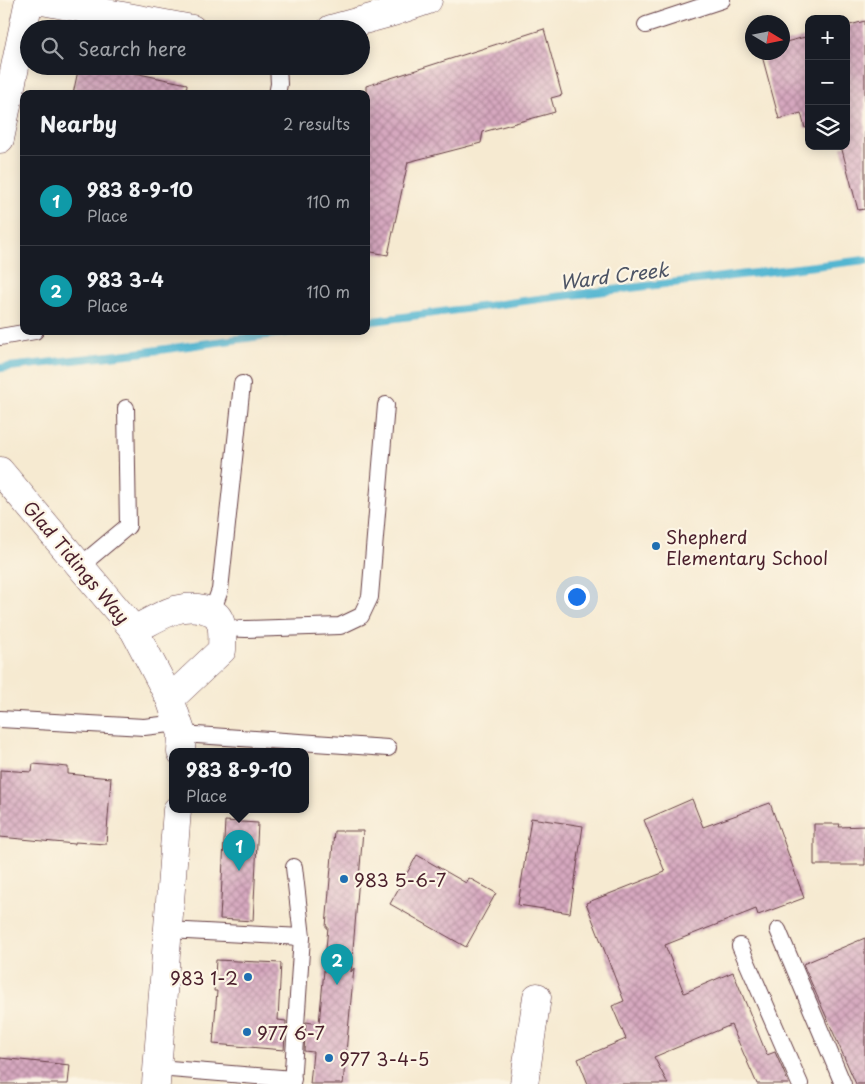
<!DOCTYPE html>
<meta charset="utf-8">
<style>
:root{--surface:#171b24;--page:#242831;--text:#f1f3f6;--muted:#9ea1a6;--line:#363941;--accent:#0f766e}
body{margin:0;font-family:"Playpen Sans",sans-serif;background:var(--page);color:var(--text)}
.controls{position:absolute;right:15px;top:15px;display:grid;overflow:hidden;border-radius:10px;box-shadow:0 2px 12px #0003}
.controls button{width:45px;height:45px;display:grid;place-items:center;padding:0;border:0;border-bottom:1px solid var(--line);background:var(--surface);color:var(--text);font:25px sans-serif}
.compass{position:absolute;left:745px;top:15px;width:45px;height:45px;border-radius:50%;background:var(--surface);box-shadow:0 2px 12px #0003;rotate:100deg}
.you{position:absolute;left:576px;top:596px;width:18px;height:18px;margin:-12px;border:4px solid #fff;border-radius:50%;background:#1a73e8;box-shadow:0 0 0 8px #1a73e833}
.badge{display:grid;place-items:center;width:32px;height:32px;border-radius:50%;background:var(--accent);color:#fff;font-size:16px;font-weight:700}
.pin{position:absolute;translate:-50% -41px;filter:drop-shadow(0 1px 2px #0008)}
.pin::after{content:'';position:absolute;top:26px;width:18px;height:15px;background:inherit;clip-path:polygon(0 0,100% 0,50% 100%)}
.popup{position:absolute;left:169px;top:748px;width:140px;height:65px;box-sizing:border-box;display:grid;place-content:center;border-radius:10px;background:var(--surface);filter:drop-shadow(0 1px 4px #0005);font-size:16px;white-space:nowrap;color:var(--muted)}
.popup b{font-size:19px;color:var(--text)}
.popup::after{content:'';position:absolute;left:50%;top:100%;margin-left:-10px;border:10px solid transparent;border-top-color:var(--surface)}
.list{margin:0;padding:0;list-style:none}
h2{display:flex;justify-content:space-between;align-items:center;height:65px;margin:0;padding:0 20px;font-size:21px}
h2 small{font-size:16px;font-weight:400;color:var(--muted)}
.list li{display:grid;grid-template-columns:32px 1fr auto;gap:15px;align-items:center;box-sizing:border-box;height:90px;padding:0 20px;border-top:1px solid var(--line)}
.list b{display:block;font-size:19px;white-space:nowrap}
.list p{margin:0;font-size:16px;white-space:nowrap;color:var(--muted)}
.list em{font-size:16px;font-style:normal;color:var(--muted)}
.icon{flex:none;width:28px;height:28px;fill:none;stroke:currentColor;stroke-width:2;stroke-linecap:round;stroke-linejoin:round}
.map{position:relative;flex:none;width:865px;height:1084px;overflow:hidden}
.search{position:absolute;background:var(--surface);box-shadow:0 2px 12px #0003;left:20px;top:20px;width:350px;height:55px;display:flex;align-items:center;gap:12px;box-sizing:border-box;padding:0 18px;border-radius:28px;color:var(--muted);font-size:19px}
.panel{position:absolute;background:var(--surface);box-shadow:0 2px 12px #0003;left:20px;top:90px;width:350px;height:245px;border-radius:10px}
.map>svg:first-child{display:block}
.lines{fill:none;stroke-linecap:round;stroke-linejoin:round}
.stream{stroke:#53b6d1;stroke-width:8}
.building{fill:url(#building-cross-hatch)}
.service-casing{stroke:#643d44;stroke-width:18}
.minor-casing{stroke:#643d44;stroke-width:29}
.tertiary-casing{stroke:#643d44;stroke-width:29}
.service{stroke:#fff;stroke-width:16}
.minor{stroke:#fff;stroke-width:28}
.tertiary{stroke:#fff;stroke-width:28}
.poi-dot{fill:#1f6fb2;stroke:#fcf5e5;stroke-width:2}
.labels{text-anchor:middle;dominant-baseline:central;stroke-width:4.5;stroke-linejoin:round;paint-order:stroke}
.poi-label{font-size:18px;fill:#4a1f2b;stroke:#fcf5e5;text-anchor:start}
.street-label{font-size:18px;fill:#4a1f2b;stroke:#fcf5e5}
.water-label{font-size:19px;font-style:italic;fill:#4d5465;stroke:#fcf5e5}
</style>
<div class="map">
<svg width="865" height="1084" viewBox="0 0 865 1084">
<defs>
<pattern id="building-cross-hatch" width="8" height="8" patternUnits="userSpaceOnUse" patternTransform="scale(1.25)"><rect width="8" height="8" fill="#d6a8bf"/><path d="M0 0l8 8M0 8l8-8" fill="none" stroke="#b0889b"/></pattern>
</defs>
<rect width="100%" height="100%" fill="#fcf5e5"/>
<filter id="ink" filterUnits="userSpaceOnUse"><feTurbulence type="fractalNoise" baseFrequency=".02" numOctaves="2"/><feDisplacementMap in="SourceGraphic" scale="10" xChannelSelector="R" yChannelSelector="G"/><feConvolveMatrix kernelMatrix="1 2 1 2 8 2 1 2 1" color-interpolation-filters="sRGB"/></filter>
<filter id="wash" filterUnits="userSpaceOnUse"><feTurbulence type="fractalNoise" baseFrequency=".0096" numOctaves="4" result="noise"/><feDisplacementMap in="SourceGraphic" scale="20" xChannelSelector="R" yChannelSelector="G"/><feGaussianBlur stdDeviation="1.12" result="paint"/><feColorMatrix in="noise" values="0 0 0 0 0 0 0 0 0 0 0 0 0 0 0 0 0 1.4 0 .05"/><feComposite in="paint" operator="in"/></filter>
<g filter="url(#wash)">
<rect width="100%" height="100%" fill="#f6ead1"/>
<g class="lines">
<g class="stream">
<polyline points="366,322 546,298 865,260"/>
<polyline points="0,368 137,353 296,331"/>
</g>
</g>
<g id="blocks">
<g class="building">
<polygon points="865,21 865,209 858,210 841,146 846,146 846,26"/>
<polygon points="544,29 562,95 551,98 555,112 483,132 481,143 408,162 388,255 366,251 366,86"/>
<polygon points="809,36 809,127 805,128 801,113 779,119 761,52 782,52 782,43"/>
<polygon points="79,66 101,66 187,84 186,94 73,94"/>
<polygon points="33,764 68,767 68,774 111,778 106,844 75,842 75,844 0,837 0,770 32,772"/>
<polygon points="692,799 703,827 770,803 804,898 758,915 756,909 665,945 684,993 733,972 767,1055 775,1052 789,1084 757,1084 731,1025 654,1057 668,1084 588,1084 578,1059 626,1039 612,1006 624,1001 586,903 665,872 644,820"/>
<polygon points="531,818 583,826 570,913 518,905"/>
<polygon points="225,821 258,823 253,921 220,919"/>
<polygon points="814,824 840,824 839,827 865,826 865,865 814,865"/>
<polygon points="334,831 363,831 351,972 354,968 343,1084 310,1084 313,1052 304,1051 306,1022 319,1024 328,927 326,927"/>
<polygon points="417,855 466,883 469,878 496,893 466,947 390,904"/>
<polygon points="865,938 865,1084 856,1084 803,964"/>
<polygon points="216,960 281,963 278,1020 286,1021 284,1050 213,1044 217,991 214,991"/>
<polygon points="0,1058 70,1065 68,1084 0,1084"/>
</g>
</g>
</g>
<g filter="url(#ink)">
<use href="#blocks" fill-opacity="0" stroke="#643d44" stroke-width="1"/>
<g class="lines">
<g class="service-casing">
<g id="service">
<polyline points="646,25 722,0"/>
<polyline points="277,94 279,84 278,66"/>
<polyline points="0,337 35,331"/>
<polyline points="80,566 128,526 126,408"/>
<polyline points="212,612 220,590 242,384"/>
<polyline points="222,628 246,629 340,626 361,616 370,597 386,405"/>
<polyline points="0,719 144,727 179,723"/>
<polyline points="182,734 388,748"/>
<polyline points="168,930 302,937"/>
<polyline points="778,930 843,1084"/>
<polyline points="740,946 800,1084"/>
<polyline points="158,1068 293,1079"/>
<polyline points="292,1084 302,937 294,867"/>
</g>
</g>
<g class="minor-casing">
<g id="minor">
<polyline points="0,139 29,0"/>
<polyline points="0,471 134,630 170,699 182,734 181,752"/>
<path d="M 134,630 C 156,619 178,602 203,609 C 210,611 216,613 219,619 C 224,628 222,640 222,650 L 170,699"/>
<polyline points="156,1084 177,810"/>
<polyline points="524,1084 537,997"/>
</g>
</g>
<g class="tertiary-casing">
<g id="tertiary">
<polyline points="37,0 192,29"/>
<polyline points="331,29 393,12 428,0"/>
</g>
</g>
<use href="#service" class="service"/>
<use href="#minor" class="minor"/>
<use href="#tertiary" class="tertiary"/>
</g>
</g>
<g class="poi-dot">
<circle cx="656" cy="546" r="5"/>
<circle cx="344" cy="879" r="5"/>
<circle cx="248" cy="977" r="5"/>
<circle cx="247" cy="1032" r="5"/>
<circle cx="329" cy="1058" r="5"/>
</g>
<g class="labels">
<g class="poi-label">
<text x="666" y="536">Shepherd<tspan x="666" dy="21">Elementary School</tspan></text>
<text x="354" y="879">983 5-6-7</text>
<text x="238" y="977" text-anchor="end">983 1-2</text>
<text x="257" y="1032">977 6-7</text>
<text x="339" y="1058">977 3-4-5</text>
</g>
<g class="street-label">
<text transform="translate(77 562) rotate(50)">Glad Tidings Way</text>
</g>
<g class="water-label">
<text transform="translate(614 275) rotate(-7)">Ward Creek</text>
</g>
</g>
</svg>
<div class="controls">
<button>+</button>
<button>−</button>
<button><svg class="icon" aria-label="layers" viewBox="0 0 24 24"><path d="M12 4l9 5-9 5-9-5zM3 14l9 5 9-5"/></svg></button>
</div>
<svg class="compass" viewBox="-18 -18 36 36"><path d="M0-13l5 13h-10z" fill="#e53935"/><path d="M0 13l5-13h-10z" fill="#9ea1a6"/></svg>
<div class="you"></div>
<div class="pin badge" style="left:239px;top:871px;background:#0f9aa8">1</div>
<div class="popup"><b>983 8-9-10</b>Place</div>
<div class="pin badge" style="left:337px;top:985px;background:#0f9aa8">2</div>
<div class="search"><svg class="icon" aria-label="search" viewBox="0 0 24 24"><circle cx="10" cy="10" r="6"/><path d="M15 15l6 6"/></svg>Search here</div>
<section class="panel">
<h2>Nearby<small>2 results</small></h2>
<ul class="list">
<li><span class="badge" style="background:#0f9aa8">1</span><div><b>983 8-9-10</b><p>Place</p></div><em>110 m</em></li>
<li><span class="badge" style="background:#0f9aa8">2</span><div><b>983 3-4</b><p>Place</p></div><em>110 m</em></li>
</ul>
</section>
</div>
